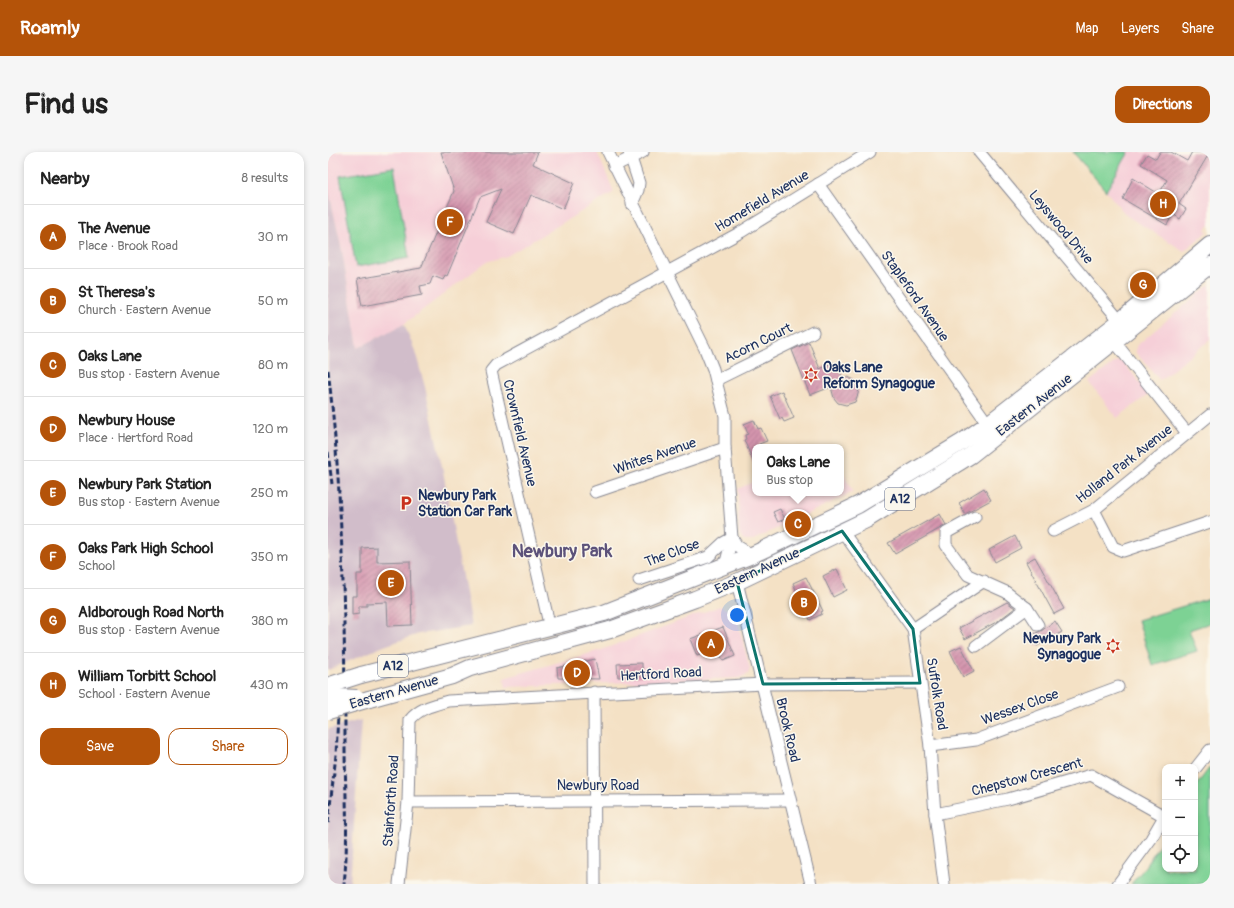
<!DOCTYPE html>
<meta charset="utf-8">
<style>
:root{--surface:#fff;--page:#f6f6f6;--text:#222;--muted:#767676;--line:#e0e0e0;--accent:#b45309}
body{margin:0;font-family:Pangolin,sans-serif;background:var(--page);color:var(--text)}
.controls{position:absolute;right:12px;bottom:12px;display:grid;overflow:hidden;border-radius:8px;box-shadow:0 2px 6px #0003}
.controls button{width:36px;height:36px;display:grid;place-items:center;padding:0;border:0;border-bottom:1px solid var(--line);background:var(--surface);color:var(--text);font:20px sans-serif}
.you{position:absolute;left:409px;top:463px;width:14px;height:14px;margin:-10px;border:3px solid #fff;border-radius:50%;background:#1a73e8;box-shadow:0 0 0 6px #1a73e833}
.badge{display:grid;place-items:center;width:26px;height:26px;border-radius:50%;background:var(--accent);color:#fff;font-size:13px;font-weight:700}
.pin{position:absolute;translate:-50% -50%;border:2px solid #fff;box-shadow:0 1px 4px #0006}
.popup{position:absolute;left:424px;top:292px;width:92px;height:52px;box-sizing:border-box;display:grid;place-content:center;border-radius:8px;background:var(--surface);filter:drop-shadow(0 1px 3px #0005);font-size:13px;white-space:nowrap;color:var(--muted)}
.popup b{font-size:15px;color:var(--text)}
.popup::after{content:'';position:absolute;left:50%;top:100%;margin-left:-8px;border:8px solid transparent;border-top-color:var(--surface)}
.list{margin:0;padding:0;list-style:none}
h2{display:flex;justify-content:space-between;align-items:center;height:52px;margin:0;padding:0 16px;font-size:17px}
h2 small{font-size:13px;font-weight:400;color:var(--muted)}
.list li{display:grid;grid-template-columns:26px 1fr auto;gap:12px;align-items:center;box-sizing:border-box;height:64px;padding:0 16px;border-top:1px solid var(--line)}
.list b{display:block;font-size:15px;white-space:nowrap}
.list p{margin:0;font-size:13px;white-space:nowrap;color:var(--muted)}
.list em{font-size:13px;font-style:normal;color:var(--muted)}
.actions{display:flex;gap:8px;padding:12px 16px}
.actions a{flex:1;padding:9px 0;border:1px solid var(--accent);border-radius:12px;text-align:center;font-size:14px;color:var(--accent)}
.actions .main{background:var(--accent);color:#fff}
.icon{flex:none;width:22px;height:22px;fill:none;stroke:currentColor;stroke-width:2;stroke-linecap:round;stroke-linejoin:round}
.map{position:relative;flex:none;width:882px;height:732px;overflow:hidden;border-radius:12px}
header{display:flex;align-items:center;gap:24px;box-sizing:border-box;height:56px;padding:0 20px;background:var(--accent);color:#fff}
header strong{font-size:19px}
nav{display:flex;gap:22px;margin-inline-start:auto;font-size:14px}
.intro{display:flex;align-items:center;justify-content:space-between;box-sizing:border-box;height:96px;padding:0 24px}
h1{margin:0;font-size:28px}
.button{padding:10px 18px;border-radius:12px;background:var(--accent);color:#fff;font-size:14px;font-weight:700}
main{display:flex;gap:24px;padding:0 24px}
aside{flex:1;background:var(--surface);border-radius:12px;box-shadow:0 2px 6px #0003}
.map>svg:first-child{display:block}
.built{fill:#f6cfd8}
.railway{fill:#d1bdca}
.green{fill:#7dd294;stroke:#4c8079}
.building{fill:url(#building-hatch)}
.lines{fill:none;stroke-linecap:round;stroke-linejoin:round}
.minor-casing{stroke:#888892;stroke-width:13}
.highway-casing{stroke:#888892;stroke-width:18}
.minor{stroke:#fff;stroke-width:11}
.highway{stroke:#fff;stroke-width:16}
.rail{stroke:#1b2f5e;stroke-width:3;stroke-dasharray:6 3;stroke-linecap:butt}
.highway-bridge-casing{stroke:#888892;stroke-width:18;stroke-linecap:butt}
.highway-bridge{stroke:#fff;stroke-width:16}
.marked{fill:none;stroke:#0f766e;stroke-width:3;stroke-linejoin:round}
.labels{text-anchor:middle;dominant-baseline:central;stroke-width:3;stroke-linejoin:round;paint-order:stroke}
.shield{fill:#fbf7ec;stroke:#5e6b89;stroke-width:1}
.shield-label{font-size:13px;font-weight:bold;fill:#1b2f5e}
.street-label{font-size:14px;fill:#1b2f5e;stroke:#fbf7ec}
.poi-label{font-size:14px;font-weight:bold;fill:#1b2f5e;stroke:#fbf7ec;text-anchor:start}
.district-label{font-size:18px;font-weight:bold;fill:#5c527a;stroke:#fbf7ec}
</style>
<header>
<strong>Roamly</strong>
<nav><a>Map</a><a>Layers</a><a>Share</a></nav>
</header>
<div class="intro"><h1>Find us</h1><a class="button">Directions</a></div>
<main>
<aside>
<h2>Nearby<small>8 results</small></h2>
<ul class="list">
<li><span class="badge">A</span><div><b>The Avenue</b><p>Place · Brook Road</p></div><em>30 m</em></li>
<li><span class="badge">B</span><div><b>St Theresa's</b><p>Church · Eastern Avenue</p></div><em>50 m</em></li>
<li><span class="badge">C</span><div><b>Oaks Lane</b><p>Bus stop · Eastern Avenue</p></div><em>80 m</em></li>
<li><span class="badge">D</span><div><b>Newbury House</b><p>Place · Hertford Road</p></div><em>120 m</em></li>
<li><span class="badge">E</span><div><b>Newbury Park Station</b><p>Bus stop · Eastern Avenue</p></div><em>250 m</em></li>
<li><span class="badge">F</span><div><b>Oaks Park High School</b><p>School</p></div><em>350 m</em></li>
<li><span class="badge">G</span><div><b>Aldborough Road North</b><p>Bus stop · Eastern Avenue</p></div><em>380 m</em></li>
<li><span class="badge">H</span><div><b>William Torbitt School</b><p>School · Eastern Avenue</p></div><em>430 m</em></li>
</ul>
<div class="actions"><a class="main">Save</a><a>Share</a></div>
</aside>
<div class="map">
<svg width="882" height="732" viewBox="0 0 882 732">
<defs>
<pattern id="building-hatch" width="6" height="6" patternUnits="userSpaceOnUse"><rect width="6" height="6" fill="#d494ad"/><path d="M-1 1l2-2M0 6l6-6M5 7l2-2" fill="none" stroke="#ab7990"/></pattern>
</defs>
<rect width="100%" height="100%" fill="#fbf7ec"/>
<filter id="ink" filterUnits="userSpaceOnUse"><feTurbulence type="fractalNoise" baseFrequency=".025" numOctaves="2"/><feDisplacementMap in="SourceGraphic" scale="8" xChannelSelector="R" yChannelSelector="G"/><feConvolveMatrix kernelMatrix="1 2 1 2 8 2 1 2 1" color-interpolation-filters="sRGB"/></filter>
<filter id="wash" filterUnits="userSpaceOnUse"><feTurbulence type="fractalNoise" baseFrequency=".012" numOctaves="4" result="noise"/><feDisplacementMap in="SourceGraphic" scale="16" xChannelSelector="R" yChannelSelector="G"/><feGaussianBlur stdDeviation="0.9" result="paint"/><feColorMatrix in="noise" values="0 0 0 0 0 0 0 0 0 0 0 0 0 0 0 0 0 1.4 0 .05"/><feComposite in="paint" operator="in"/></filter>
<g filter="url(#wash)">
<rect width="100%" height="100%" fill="#f4e1c5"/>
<g class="built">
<polygon points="0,0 269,0 286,40 179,104 158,110 76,172 30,196 14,99 0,35"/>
<polygon points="745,0 882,0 882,73 877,77 879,80 856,99 799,64"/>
<polygon points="882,132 882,188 832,228 808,201 808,194"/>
<polygon points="790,208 795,210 821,242 789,266 761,230"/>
<polygon points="513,317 525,340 423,389 416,389 411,381 410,337 427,329 427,341 513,341"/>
<polygon points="392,454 408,463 422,517 420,522 411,526 178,535 176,526 273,498"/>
</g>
<g class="railway">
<polygon points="0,35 14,99 30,196 76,172 87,199 97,235 115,319 143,474 91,482 56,494 0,518"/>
<polygon points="33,568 22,732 0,732 0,577"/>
</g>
<g class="green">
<polygon points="745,0 801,0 778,39"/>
<polygon points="66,15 81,106 28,115 12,24"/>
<polygon points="882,446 882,471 861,478 869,499 824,513 810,468"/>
<polygon points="882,615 882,732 803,732 814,719 837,684 837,717 867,717 867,635"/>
</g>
<g id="blocks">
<g class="building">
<polygon points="113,0 210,0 205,12 246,31 235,57 203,43 186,82 158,70 173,37 152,45 119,124 117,123 115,128 105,124 102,132 92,134 94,143 34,154 29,127 93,116 126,39"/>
<polygon points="832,0 843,0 859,9 864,0 882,0 851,52 858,57 852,67 845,62 839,73 795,47 805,26 831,42 839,28 813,12 819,2 828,7"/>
<polygon points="481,190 492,217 505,210 515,225 520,225 526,228 531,236 530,242 527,250 518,253 510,251 506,246 503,235 482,243 464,198"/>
<polygon points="454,239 466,266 456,270 454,266 452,267 442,244"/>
<polygon points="426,268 430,277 433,276 439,289 431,292 432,295 427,295 427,314 416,288 418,287 417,283 420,282 416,272"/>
<polygon points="656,336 663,348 637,362 631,351"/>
<polygon points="452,357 457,367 450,370 445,360"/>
<polygon points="612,362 618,373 567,402 560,391"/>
<polygon points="687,384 693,396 667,410 661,398"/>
<polygon points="49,395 49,410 82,409 84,473 60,474 59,450 39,451 39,454 31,454 31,462 24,463 24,444 29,444 29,422 34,422 34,396"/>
<polygon points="707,405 736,457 726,462 698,410"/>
<polygon points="509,417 519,438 505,445 495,424"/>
<polygon points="478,425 495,459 493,460 494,462 482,468 465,431"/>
<polygon points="679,450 687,456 670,469 637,487 631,476"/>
<polygon points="727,469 734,480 709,494 703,483 713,479"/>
<polygon points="395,475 407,504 395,509 393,504 390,505 387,497 369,504 362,487"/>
<polygon points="633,494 646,519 635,525 622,499"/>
<polygon points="267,507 271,527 230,526 229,516"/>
<polygon points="314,511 314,524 290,525 289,512"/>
</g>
</g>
</g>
<g filter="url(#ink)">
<use href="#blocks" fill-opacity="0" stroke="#888892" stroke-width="1"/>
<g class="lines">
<g class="minor-casing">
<g id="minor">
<polyline points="280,0 377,197 385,217 397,264 397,296 404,386 397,414"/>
<polyline points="301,0 311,31 310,38 304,52"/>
<polyline points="651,0 792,169"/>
<polyline points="286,14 315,0"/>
<polyline points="490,32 660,272"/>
<polyline points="786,189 859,281"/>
<polyline points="388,228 485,180"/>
<polyline points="267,340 397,296"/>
<polyline points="766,358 785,395 795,399 882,370"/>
<polyline points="647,365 618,381 618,393 640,423 678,440 699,456 710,473"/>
<polyline points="514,379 585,477 602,594 607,662 616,732"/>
<polyline points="725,379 766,358 882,263"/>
<polyline points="404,386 409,394 424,403"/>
<polyline points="311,428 380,405 395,391 404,386"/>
<polyline points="409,430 483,732"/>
<polyline points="222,476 163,219 168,213 413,80 542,0"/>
<polyline points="585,477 656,429"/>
<polyline points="648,494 699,456"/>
<polyline points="266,540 267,732"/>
<polyline points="602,594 648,588 790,535"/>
<polyline points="867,617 882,598"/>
<polyline points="80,650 461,648"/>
<polyline points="607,662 680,647 763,623 836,664"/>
<path d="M 71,732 L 80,650 L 82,568 C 91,556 106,553 120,549 L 435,532 L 592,531"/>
<polyline points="790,732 823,687 837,663"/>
</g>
</g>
<g class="highway-casing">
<g id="highway">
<polyline points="33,523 276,461 424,403 530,353 634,290 660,272 792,169 882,93"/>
<polyline points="41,547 124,524 142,516 282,478 367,447 409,430 538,368 643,303 882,113"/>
</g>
</g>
<use href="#minor" class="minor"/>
<use href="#highway" class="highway"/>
<g class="rail">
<path d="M 0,218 C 15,341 17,468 17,593 C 17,639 21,686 16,732"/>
<polyline points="0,300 4,332"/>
<polyline points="0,671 8,603 12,522"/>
</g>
<g class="highway-bridge-casing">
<g id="highway-bridge">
<polyline points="2,533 33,523"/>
<polyline points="0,547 8,545 29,546"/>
<polyline points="0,559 41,547"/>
</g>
</g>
<use href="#highway-bridge" class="highway-bridge"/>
</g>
</g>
<path class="marked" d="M 514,379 L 585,477 L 592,531 L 435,532 L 409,430 Z"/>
<defs>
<g id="synagogue-bare" transform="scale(1.2)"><path d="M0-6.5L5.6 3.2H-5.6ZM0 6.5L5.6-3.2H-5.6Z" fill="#c8321e" stroke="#fbf7ec" stroke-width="2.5" paint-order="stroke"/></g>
<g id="parking-bare" transform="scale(1.2)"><path d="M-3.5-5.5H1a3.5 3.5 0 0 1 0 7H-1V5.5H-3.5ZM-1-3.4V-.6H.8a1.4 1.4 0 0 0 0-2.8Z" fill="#c8321e" stroke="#fbf7ec" stroke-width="2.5" paint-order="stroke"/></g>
</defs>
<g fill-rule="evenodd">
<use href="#synagogue-bare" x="483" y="223"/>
<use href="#parking-bare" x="78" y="351"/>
<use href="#synagogue-bare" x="785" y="494"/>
</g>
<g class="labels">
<g class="shield">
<rect x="557" y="336" width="30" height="22" rx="3"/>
<rect x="50" y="503" width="30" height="22" rx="3"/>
</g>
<g class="shield-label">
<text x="572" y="347">A12</text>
<text x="65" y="514">A12</text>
</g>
<g class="street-label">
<text transform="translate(434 49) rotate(-31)">Homefield Avenue</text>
<text transform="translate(733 75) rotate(50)">Leyswood Drive</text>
<text transform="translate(587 144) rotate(55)">Stapleford Avenue</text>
<text transform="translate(430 191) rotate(-26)">Acorn Court</text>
<text transform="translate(706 253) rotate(-38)">Eastern Avenue</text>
<text transform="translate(192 281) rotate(77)">Crownfield Avenue</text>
<text transform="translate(327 304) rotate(-19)">Whites Avenue</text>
<text transform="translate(796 312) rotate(-38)">Holland Park Avenue</text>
<text transform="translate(344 401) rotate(-20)">The Close</text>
<text transform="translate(429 419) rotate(-25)">Eastern Avenue</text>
<text transform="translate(333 522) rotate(-3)">Hertford Road</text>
<text transform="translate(66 540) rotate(-16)">Eastern Avenue</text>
<text transform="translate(609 542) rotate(81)">Suffolk Road</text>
<text transform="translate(692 555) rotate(-20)">Wessex Close</text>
<text transform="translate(460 578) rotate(77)">Brook Road</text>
<text transform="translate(699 625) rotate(-15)">Chepstow Crescent</text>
<text x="270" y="633">Newbury Road</text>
<text transform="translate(63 649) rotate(-86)">Stainforth Road</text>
</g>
<g class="poi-label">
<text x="495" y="215">Oaks Lane<tspan x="495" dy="16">Reform Synagogue</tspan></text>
<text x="90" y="343">Newbury Park<tspan x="90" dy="16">Station Car Park</tspan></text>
<text x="773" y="486" text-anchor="end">Newbury Park<tspan x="773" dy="16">Synagogue</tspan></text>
</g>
<g class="district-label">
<text x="234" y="399">Newbury Park</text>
</g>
</g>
</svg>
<div class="controls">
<button>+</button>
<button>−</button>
<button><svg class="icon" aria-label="locate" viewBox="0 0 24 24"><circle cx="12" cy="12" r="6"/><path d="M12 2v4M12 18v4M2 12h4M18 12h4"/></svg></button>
</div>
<div class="you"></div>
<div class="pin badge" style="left:383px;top:492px">A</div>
<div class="pin badge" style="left:476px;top:451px">B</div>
<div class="pin badge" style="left:470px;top:372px">C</div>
<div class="popup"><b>Oaks Lane</b>Bus stop</div>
<div class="pin badge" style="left:249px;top:521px">D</div>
<div class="pin badge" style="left:63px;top:431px">E</div>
<div class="pin badge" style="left:122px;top:70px">F</div>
<div class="pin badge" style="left:815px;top:133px">G</div>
<div class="pin badge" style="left:835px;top:52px">H</div>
</div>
</main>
